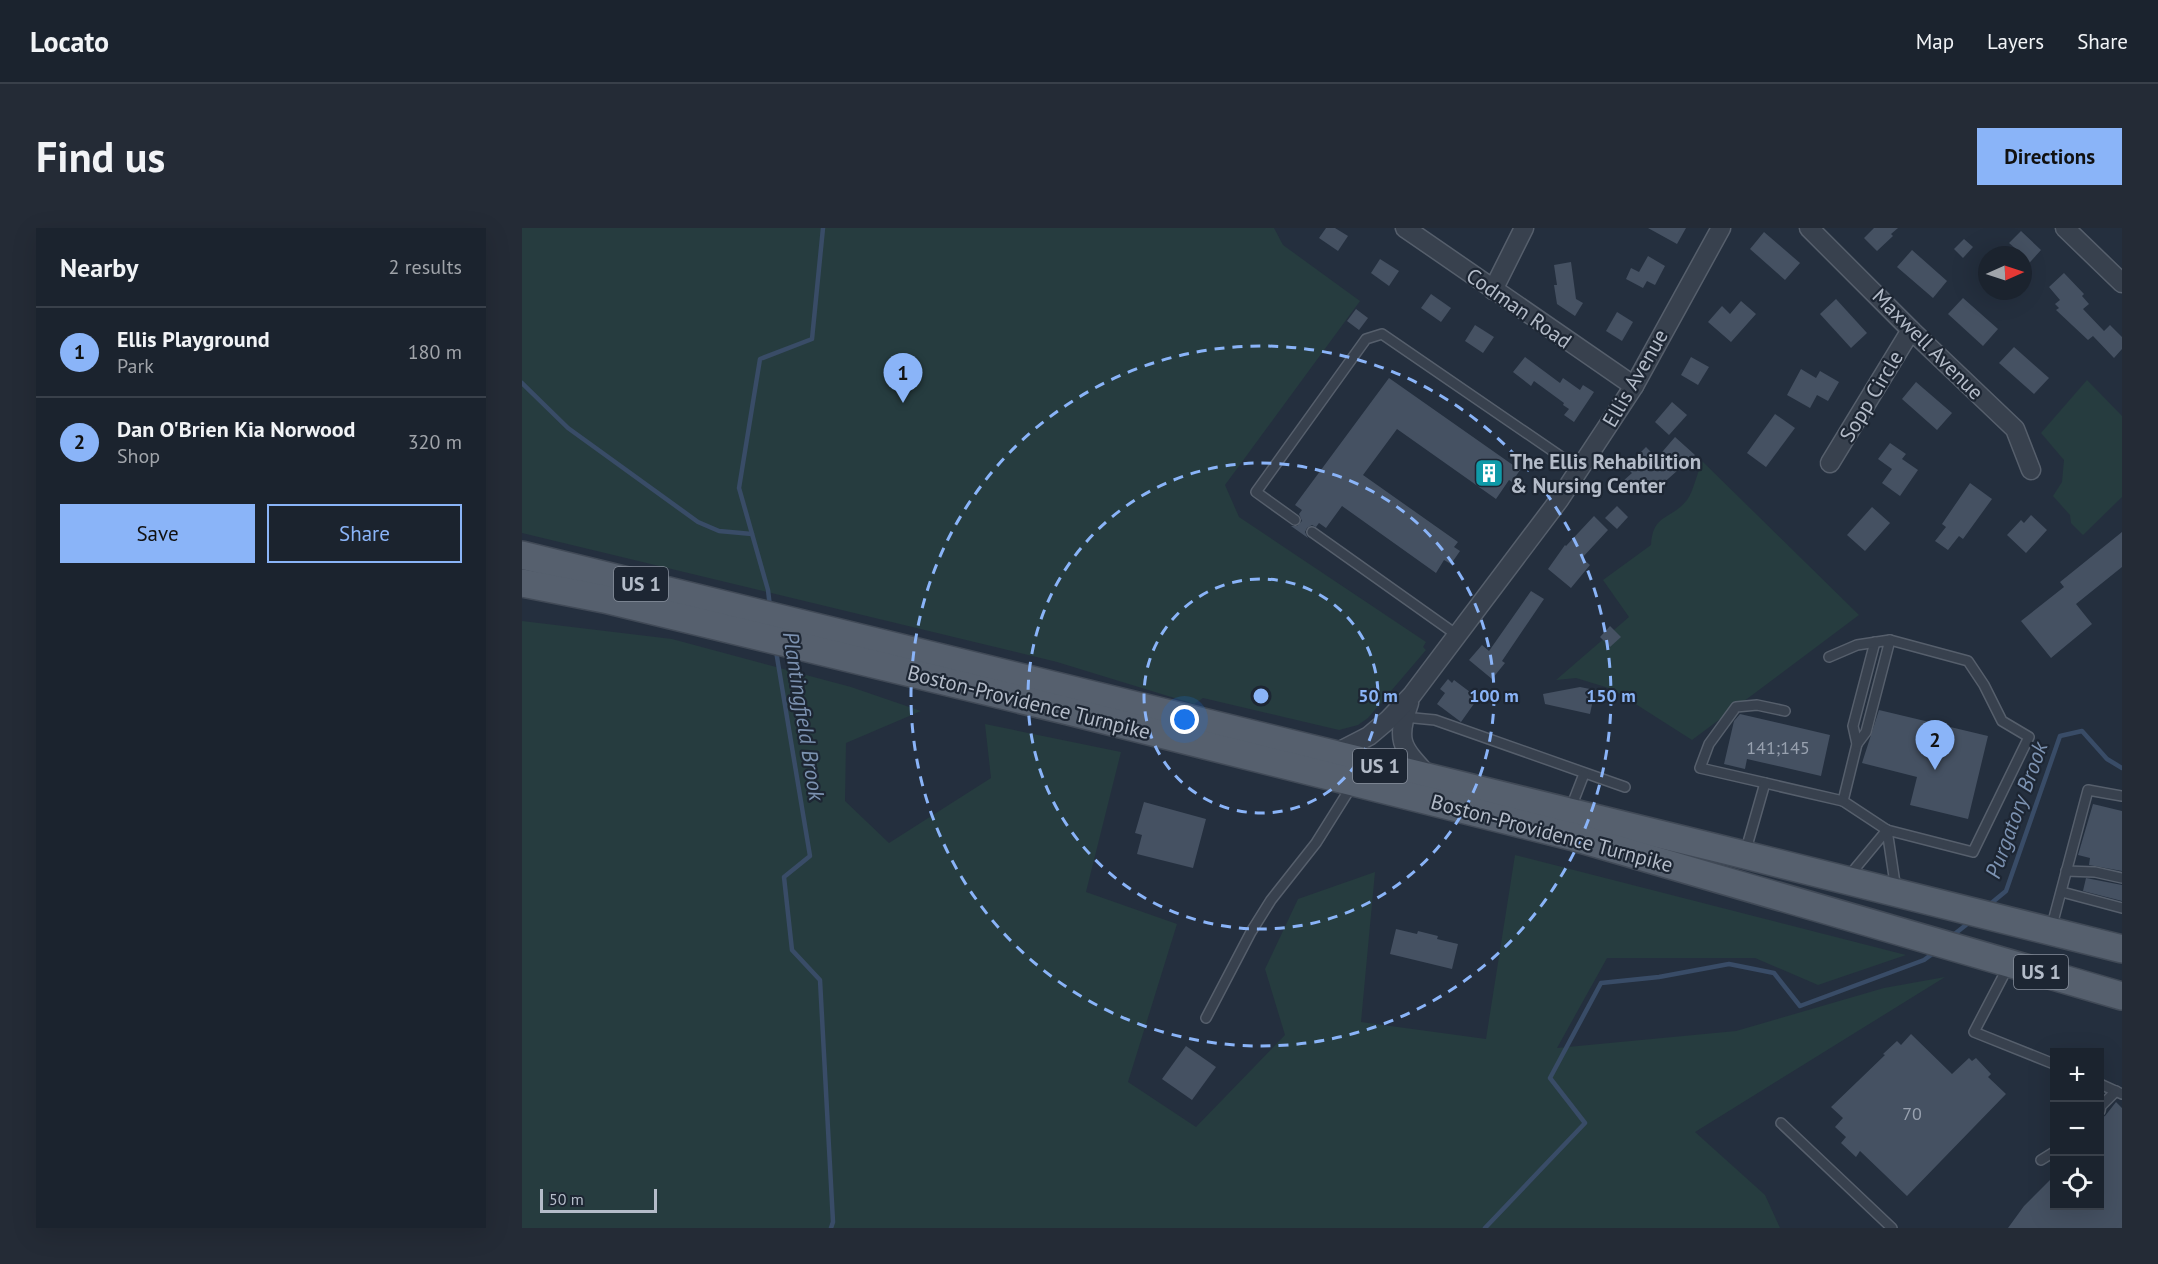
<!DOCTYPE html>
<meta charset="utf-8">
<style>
:root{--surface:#1b232e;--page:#242b36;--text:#f1f3f6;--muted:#a0a4aa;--line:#39404a;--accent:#8ab4f8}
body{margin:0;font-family:"PT Sans",sans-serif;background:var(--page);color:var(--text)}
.controls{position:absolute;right:18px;bottom:18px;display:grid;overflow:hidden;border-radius:0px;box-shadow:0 6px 24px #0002}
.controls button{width:54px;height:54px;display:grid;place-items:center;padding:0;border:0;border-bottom:2px solid var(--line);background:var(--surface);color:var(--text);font:30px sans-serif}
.compass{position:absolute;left:1456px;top:18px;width:54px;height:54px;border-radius:50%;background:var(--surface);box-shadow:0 6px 24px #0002;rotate:87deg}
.scale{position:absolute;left:18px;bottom:15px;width:117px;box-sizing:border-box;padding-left:6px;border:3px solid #b4bcc9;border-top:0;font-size:16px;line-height:21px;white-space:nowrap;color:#b4bcc9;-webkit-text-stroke:4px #1d2633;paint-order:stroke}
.you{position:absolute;left:663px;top:492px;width:21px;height:21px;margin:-15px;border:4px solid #fff;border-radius:50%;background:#1a73e8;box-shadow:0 0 0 9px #1a73e833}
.badge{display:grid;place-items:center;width:39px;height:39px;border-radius:50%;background:var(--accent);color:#111;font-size:20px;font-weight:700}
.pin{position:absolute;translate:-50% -50px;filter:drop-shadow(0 2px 3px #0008)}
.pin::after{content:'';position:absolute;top:32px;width:21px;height:18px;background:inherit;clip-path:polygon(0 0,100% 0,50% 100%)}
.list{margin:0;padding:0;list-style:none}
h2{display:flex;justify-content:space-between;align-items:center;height:78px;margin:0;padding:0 24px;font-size:26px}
h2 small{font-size:20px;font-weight:400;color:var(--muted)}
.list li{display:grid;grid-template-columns:39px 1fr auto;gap:18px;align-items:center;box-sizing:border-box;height:90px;padding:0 24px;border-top:2px solid var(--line)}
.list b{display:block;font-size:22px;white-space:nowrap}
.list p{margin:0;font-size:20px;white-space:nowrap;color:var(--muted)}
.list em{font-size:20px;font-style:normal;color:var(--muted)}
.actions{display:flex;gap:12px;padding:18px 24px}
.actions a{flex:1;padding:14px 0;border:2px solid var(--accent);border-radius:0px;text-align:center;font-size:21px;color:var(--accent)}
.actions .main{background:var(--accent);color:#111}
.icon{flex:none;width:33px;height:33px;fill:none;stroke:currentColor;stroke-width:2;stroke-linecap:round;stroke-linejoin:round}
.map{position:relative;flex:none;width:1600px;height:1000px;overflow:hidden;border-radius:0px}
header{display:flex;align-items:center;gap:36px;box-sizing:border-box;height:84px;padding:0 30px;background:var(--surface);border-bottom:2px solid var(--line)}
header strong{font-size:28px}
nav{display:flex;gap:33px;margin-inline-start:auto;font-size:21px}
.intro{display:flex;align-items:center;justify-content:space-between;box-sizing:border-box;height:144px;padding:0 36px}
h1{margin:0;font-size:42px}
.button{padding:15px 27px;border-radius:0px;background:var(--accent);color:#111;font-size:21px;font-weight:700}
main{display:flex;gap:36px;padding:0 36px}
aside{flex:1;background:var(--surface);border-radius:0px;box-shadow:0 6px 24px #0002}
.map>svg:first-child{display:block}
.green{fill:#263c3f}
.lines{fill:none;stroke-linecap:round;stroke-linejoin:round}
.stream{stroke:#394c67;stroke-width:4.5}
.building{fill:#455162}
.service-casing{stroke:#565f6c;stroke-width:12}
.minor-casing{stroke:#565f6c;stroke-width:21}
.primary-casing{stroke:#414a57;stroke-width:30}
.service{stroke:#38414e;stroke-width:9}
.minor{stroke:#38414e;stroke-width:18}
.primary{stroke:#56606e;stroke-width:27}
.ring{fill:none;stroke:#8ab4f8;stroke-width:3;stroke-dasharray:10 8}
.labels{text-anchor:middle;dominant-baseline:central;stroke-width:4.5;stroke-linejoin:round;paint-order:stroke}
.number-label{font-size:18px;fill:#98a1af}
.shield{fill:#1d2633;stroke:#878f9c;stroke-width:1.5}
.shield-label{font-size:20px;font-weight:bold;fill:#b4bcc9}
.street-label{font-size:21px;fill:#b4bcc9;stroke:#1d2633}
.poi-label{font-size:21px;font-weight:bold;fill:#b4bcc9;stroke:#1d2633;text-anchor:start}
.water-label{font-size:22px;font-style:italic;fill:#7c92b1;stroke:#1d2633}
.centre{fill:#8ab4f8;stroke:#1d2633;stroke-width:3}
.ring-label{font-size:18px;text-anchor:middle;font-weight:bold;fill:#8ab4f8;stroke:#1d2633;stroke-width:4.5;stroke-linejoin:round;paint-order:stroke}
</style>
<header>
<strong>Locato</strong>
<nav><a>Map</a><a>Layers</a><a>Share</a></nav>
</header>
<div class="intro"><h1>Find us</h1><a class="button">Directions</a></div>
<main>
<aside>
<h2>Nearby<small>2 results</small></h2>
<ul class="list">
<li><span class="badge">1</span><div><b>Ellis Playground</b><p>Park</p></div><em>180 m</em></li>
<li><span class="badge">2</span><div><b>Dan O'Brien Kia Norwood</b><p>Shop</p></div><em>320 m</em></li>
</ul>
<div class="actions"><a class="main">Save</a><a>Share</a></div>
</aside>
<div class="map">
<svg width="1600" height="1000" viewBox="0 0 1600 1000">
<rect width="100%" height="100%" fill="#242f3e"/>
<g class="green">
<polygon points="0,0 752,0 761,17 838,73 703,257 717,289 904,414 901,419 904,422 846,490 836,497 817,502 681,470 672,476 535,434 0,305"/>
<polygon points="1565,152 1600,188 1600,269 1561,307 1549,295 1548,287 1531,268 1540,254 1542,232 1519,205"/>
<path d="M 1180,233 L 1337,387 L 1170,512 L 1090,461 L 1054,450 L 1034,452 L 1107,389 L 1081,352 L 1129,317 C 1131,285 1148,293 1165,272 C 1171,264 1176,243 1180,233 Z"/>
<polygon points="0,393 150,411 329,459 399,483 324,515 323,573 367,615 469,550 463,496 599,524 564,664 655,696 606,854 674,899 763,807 743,741 776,671 853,644 839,794 964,811 993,627 1384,727 1296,757 1233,730 1085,730 1035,820 1214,803 1362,760 1423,749 1173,904 1243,967 1258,1000 0,1000"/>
</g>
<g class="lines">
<g class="stream">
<polyline points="0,155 46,200 176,294 197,303 230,306"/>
<polyline points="248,379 246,362 217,260 238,131 290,111 301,0"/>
<polyline points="254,423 288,628 262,649 270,722 298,752 311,994 309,1000"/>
<polyline points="1467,677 1484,663 1538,508 1560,503 1585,531 1600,540"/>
<polyline points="1430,708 1449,693"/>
<polyline points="963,1000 1063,895 1028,850 1079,755 1137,749 1207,736 1252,745 1278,778 1402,732 1413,724"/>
</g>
</g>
<g class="building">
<polygon points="804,0 813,0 826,8 816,23 797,10"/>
<polygon points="1126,0 1164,0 1155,16"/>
<polygon points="1352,0 1376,0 1369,6 1371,8 1355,23 1342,10"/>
<polygon points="1499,3 1519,22 1501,42 1501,27 1487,15"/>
<polygon points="1242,4 1278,35 1263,52 1228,21"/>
<polygon points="1442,11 1451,19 1441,30 1432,21"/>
<polygon points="1390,22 1425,53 1411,70 1375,39"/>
<polygon points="1126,28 1143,38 1133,57 1125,53 1121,60 1104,51 1109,40 1117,44"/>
<polygon points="858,31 877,43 867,58 849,45"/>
<polygon points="1049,34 1054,71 1061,75 1053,88 1035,76 1032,57 1035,57 1032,37"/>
<polygon points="1542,45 1562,66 1560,68 1567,76 1561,81 1582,103 1588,97 1600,109 1600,121 1592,130 1571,108 1566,112 1534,82 1537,80 1533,76 1538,72 1527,59"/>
<polygon points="909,66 929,80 919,94 899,80"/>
<polygon points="1441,70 1476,101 1461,118 1426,86"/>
<polygon points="1314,71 1345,105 1329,120 1298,86"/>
<polygon points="1219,73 1234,86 1209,114 1186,94 1200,78 1208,86"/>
<polygon points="834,81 846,90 837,102 825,93"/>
<polygon points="1095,84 1111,94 1100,113 1084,103"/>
<polygon points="953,97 972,109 961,125 943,113"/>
<polygon points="1492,119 1527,150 1512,166 1477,135"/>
<polygon points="1003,129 1038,155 1041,150 1058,162 1061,157 1072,164 1052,194 1042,187 1047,181 1041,177 1042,175 1012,153 1009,158 991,144"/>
<polygon points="1169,129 1187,139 1176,157 1159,147"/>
<polygon points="1279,141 1294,150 1298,143 1317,154 1306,173 1295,167 1288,180 1265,167"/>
<polygon points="867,150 998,242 990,254 987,252 974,271 875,201 841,247 936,314 932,319 938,323 929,336 922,332 914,345 820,278 804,300 797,295 794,299 790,297 785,300 783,304 786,310 769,298 775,298 780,293 777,286 780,282 773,277"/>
<polygon points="1394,154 1430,185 1415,202 1380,171"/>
<polygon points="1150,174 1165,187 1147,207 1133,194"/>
<polygon points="1253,186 1273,200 1244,239 1225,225"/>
<polygon points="1153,209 1173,227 1138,258 1136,256 1128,264 1122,257 1112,266 1100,254 1110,245 1104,239 1124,219 1135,230"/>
<polygon points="1368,215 1384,226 1380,231 1396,242 1378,268 1360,255 1370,241 1356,231"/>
<polygon points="1448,255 1470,271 1441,311 1437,308 1426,322 1413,313 1424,299 1420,296"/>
<polygon points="1095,278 1106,289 1095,301 1083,290"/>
<polygon points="1350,279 1368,295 1343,323 1325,307"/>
<polygon points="1509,287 1525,302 1504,325 1485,307 1499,292 1502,295"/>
<polygon points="1072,288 1086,302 1060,330 1068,337 1049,360 1026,341 1043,317 1044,318"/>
<polygon points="1600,304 1600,339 1554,376 1570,396 1529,430 1499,393 1542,359 1538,354"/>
<polygon points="1009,363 1022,371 980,433 983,435 970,451 947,432 960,417 967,423"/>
<polygon points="1088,398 1099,409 1088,419 1078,409"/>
<polygon points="926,451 930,455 932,452 956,470 939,494 915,476 923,465 918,461"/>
<polygon points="1058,459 1073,462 1068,486 1023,476 1021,466"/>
<polygon points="1357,482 1466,508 1446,591 1388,577 1395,549 1340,535"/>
<polygon points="1218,486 1308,507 1299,548 1225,531 1223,541 1202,536 1212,493"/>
<polygon points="622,574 684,591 671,640 615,626 620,607 613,605"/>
<polygon points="1571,576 1600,583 1600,643 1567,637 1568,630 1556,627"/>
<polygon points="1564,650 1600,657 1600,673 1561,663"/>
<polygon points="874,701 895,706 896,703 916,708 915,711 936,716 930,741 868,726"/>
<polygon points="1389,806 1430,846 1447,830 1450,833 1454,830 1469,846 1466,849 1484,866 1385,968 1338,923 1334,929 1319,915 1324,909 1313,899 1321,890 1309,879 1363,827 1361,826 1375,813 1379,817"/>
<polygon points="664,818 694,839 670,872 640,851"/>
<polygon points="1594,874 1600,880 1600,1000 1486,1000 1502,978 1533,947 1533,978 1578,978 1578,890 1583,888"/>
</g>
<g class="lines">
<g class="service-casing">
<g id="service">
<polyline points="773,292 734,264 844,111 860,106 1057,241"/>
<polyline points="790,304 935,407"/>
<polyline points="1353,414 1331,498 1335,516 1321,573 1365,602 1451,624 1507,509 1480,493 1462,457 1446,433 1368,412"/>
<polyline points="1307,429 1335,417 1368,412 1344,504 1335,516"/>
<polyline points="1263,483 1235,477 1214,479 1187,516 1178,540 1321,573"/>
<polyline points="882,489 913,492 1103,559"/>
<polyline points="1048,582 1062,546"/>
<polyline points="1365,602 1374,662"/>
<polyline points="1223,625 1243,555"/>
<polyline points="1544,643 1573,644 1600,650"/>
<polyline points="1326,649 1365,602"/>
<polyline points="1540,664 1600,680"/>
<polyline points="1529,701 1566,562 1600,568"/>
<polyline points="1487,737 1452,804 1532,836"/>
<polyline points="684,790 729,704 749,672 794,615 831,556"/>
<polyline points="1578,856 1600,866"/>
<polyline points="1578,883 1579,878 1594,863"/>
<polyline points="1259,895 1370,1000"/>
<polyline points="1519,932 1532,924"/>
</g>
</g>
<g class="minor-casing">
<g id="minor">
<polyline points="883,0 1112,158"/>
<polyline points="1287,0 1389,102 1493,201 1509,242"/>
<polyline points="1543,0 1600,55"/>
<polyline points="971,62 1002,0"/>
<polyline points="1308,235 1389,102"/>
<path d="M 887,475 C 873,515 880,519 908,550"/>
<polyline points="812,526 847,508 866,492 890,467 1037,272 1112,158 1199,0"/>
</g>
</g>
<g class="primary-casing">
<g id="primary">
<polyline points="0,327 1223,627 1600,721"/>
<polyline points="0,355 82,371 546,483 1052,609 1600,768"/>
</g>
</g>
<use href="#service" class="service"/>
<use href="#minor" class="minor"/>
<use href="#primary" class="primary"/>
</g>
<g class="ring">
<circle cx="739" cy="468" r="117"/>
<circle cx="739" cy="468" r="233"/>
<circle cx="739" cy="468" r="350"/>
</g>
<defs>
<g id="building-square" transform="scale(1.5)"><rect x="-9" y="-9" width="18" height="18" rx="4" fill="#0f9aa8" stroke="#1d2633"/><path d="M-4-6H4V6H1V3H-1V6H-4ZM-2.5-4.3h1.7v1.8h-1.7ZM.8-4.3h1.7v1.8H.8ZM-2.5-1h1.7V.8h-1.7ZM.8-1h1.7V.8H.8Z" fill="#fff"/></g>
</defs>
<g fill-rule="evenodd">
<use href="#building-square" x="967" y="245"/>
</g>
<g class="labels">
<g class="number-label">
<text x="1256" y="519">141;145</text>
<text x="1390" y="885">70</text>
</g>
<g class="shield">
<rect x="92" y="339" width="54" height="34" rx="4.5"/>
<rect x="831" y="521" width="54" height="34" rx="4.5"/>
<rect x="1492" y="727" width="54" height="34" rx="4.5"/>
</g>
<g class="shield-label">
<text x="119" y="356">US 1</text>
<text x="858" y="538">US 1</text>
<text x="1519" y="744">US 1</text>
</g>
<g class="street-label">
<text transform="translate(997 80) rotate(35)">Codman Road</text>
<text transform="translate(1406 116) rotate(45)">Maxwell Avenue</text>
<text transform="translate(1113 150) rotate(-60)">Ellis Avenue</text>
<text transform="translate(1349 168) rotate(-59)">Sopp Circle</text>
<text transform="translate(507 474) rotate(14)">Boston-Providence Turnpike</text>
<text transform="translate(1030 605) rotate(15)">Boston-Providence Turnpike</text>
</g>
<g class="poi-label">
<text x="988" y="233">The Ellis Rehabilition<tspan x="988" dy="24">&amp; Nursing Center</tspan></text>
</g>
<g class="water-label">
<text transform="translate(282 488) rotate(81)">Plantingfield Brook</text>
<text transform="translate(1494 582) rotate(-70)">Purgatory Brook</text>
</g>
</g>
<circle cx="739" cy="468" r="9" class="centre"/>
<g class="ring-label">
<text x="856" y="474">50 m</text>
<text x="972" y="474">100 m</text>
<text x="1089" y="474">150 m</text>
</g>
</svg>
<div class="controls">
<button>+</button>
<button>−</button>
<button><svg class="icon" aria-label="locate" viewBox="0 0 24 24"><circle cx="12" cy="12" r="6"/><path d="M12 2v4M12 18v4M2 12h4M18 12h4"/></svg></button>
</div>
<svg class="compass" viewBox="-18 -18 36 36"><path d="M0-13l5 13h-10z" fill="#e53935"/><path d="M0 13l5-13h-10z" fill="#a0a4aa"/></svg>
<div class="scale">50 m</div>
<div class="you"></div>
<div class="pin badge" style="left:381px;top:175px">1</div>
<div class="pin badge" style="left:1413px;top:542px">2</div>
</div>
</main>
